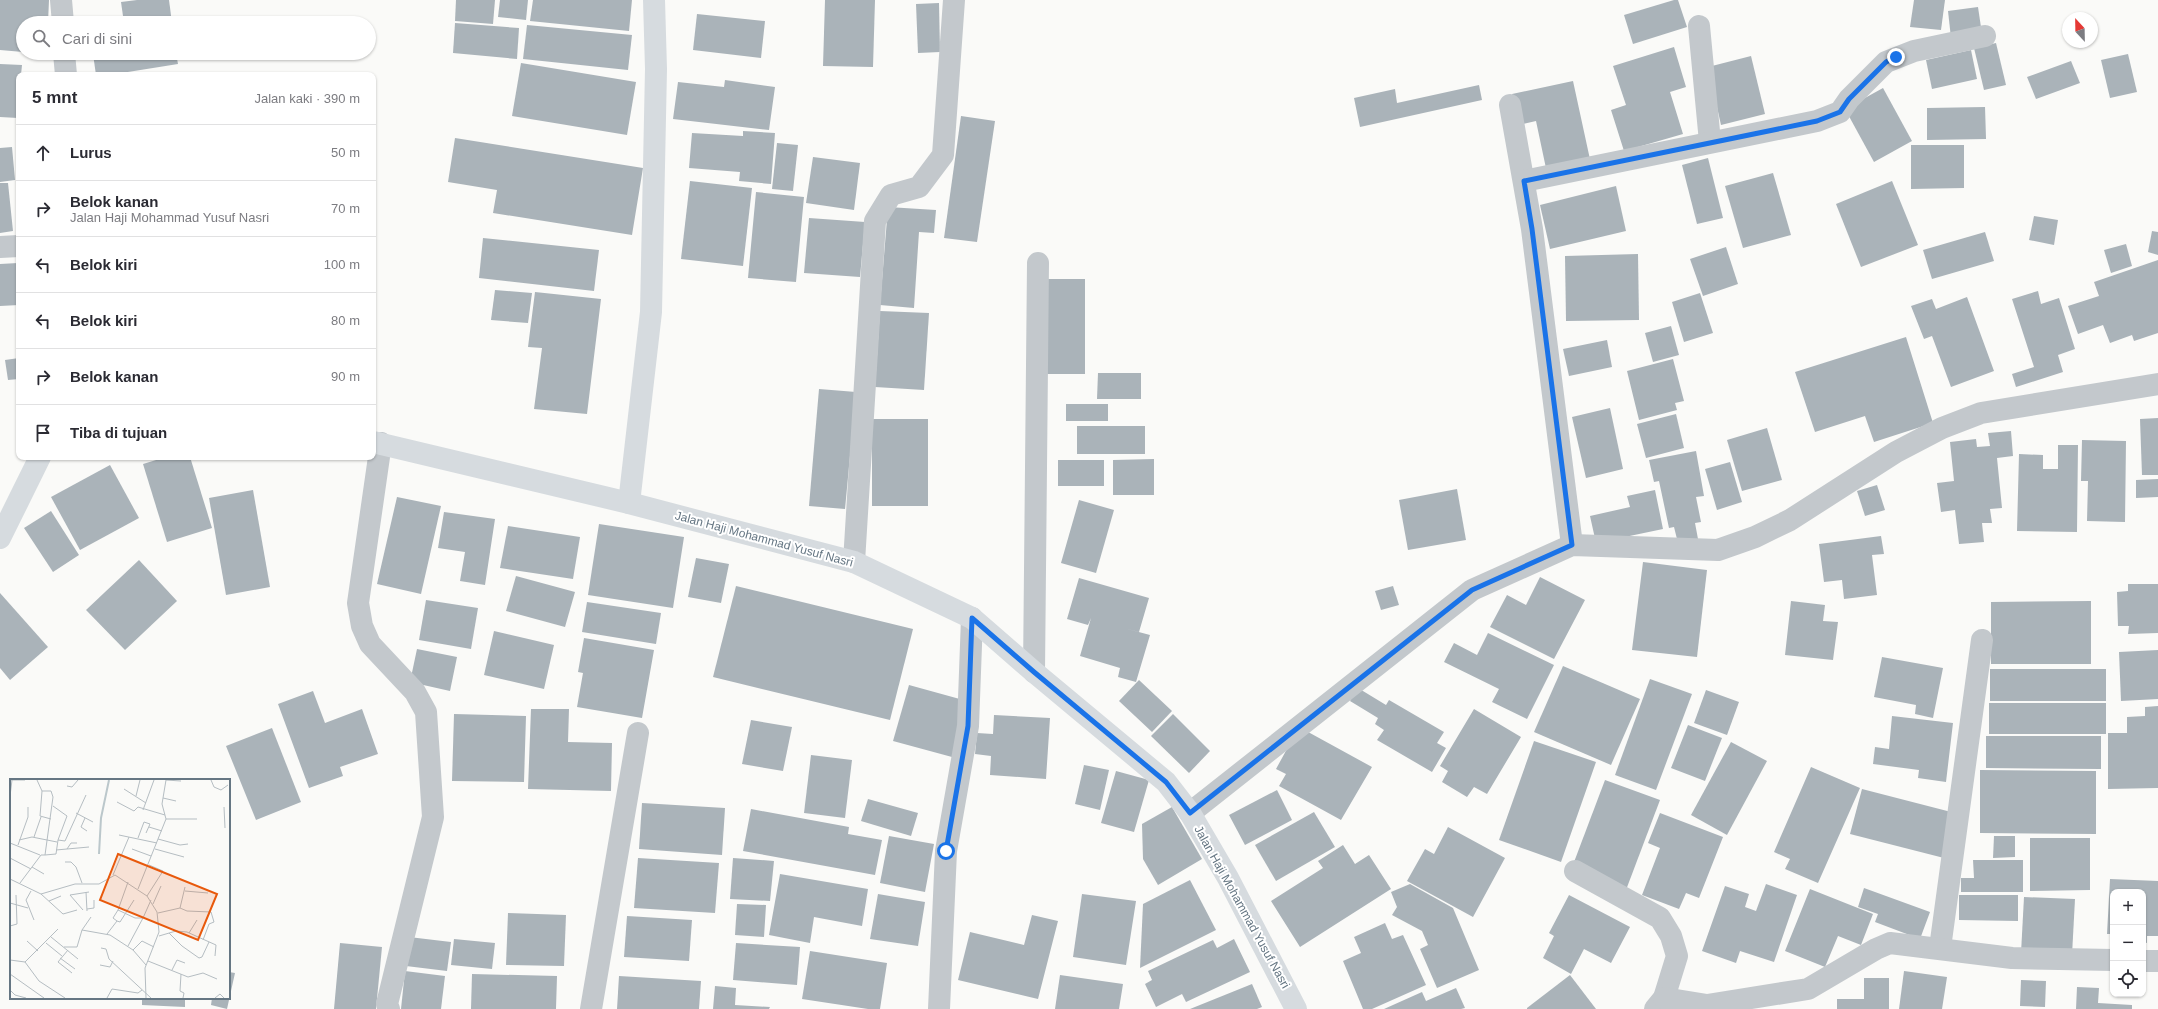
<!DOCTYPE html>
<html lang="id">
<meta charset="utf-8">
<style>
:root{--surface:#fff;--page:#f2f2f3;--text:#2b2b33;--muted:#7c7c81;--line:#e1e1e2}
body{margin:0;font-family:Arial,sans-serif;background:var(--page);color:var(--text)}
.controls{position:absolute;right:12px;bottom:12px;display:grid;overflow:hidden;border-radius:8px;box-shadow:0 1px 3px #0004}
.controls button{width:36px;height:36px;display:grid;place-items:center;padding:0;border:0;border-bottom:1px solid var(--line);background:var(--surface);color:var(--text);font:20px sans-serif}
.compass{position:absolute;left:2062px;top:12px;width:36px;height:36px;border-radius:50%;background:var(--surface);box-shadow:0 1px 3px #0004;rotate:338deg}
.stop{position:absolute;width:12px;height:12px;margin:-9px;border:3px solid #1a73e8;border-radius:50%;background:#fff}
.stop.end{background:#1a73e8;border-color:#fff;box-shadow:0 1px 4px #0008}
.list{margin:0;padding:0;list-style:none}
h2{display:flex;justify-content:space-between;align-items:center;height:52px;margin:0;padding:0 16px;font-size:17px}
h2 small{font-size:13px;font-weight:400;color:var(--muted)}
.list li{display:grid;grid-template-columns:26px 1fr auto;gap:12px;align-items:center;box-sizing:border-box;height:56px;padding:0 16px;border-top:1px solid var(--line)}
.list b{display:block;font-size:15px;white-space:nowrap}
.list p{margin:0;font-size:13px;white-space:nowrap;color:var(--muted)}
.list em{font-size:13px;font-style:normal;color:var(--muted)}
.icon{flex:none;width:22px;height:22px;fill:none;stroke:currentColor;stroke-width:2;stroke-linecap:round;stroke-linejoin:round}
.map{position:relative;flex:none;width:2158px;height:1009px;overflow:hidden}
.search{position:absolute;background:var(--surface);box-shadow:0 1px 3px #0004;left:16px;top:16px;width:360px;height:44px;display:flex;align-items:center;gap:10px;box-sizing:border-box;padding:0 14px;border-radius:22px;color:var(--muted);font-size:15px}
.panel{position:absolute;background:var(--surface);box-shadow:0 1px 3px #0004;left:16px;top:72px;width:360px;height:388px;border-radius:8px}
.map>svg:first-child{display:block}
.building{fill:#aab3b9}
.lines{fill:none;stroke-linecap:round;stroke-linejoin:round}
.street{stroke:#c3c8cc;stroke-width:22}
.secondary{stroke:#d6dbdf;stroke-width:22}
.route{stroke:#1a73e8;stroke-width:5}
.labels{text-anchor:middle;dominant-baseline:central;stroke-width:4;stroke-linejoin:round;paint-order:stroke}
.street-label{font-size:12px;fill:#657683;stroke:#fff}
.inset-river{fill:none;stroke:#bbc7cb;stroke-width:2}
.inset-road{fill:none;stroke:#b5bdc2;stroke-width:1}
.view{fill:#e8590c;fill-opacity:0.15;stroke:#e8590c;stroke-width:2}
.inset-edge{fill:none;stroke:#657683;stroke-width:2}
</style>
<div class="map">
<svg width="2158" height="1009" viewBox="0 0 2158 1009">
<rect width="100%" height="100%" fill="#fafaf8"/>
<g class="building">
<polygon points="0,0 49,0 48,23 23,23 23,52 0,50"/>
<polygon points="137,0 169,0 172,23 124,23 121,2"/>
<polygon points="456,0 495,0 493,24 455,21"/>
<polygon points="500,0 528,0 526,20 498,17"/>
<polygon points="533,0 632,0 629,31 530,21"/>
<polygon points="825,0 875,0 873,67 823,66"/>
<polygon points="1674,0 1678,0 1687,27 1633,44 1624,15"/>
<polygon points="1914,0 1945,0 1941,30 1910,27"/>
<polygon points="939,3 940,52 918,53 916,4"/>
<polygon points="1978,7 1982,34 1951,38 1948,11"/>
<polygon points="697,14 765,21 761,58 693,50"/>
<polygon points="455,23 519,28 517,59 453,53"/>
<polygon points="527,25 632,35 628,70 523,59"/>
<polygon points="1996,43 2006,85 1984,90 1974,48"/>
<polygon points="1674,47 1686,87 1670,92 1683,134 1624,151 1611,110 1626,105 1613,66"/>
<polygon points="1971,50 1977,79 1932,89 1926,60"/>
<polygon points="98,53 176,53 178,64 109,75 96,75 93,54"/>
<polygon points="2128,54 2137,92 2110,98 2101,60"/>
<polygon points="1751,56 1765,114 1721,125 1708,67"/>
<polygon points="2071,61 2080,83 2036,99 2027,77"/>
<polygon points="521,63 636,82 627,135 512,116"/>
<polygon points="0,64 22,65 21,75 19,75 18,118 0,117"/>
<polygon points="725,80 775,87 769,130 673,119 678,82 724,87"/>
<polygon points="1573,81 1591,164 1547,173 1536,121 1519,125 1512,94"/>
<polygon points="1479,85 1482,100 1360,127 1354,98 1395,89 1397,103"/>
<polygon points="1883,88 1912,141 1874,162 1845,109"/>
<polygon points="1985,107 1986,139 1927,140 1927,108"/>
<polygon points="961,116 995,121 977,242 944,238"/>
<polygon points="743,131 775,133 771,184 739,181 740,172 689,168 692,133 743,136"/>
<polygon points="455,138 643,168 632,235 493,213 497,190 448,182"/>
<polygon points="777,143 798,145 793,191 772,189"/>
<polygon points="1911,145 1964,145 1964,188 1911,189"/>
<polygon points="12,147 15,180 0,182 0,148"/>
<polygon points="813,157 860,163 854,210 806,203"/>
<polygon points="1708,158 1723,218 1697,224 1682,165"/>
<polygon points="1773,173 1791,235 1743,248 1725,186"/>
<polygon points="690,181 752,188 743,266 681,259"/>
<polygon points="1892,181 1918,245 1861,267 1836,204"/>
<polygon points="0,183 8,183 13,231 0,233"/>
<polygon points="1616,186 1626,231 1550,249 1540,205"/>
<polygon points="756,192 804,197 796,282 748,278"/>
<polygon points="888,207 936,210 934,233 919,232 914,308 880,305"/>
<polygon points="2034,216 2058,220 2054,245 2029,240"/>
<polygon points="809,218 865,222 860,277 804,273"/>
<polygon points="2152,231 2158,232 2158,255 2148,252"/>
<polygon points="1985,232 1994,261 1932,279 1923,250"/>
<polygon points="483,238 599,250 594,291 479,278"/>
<polygon points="2126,244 2132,266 2111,273 2104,250"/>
<polygon points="1726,247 1738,284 1703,296 1690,259"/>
<polygon points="1638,254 1639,320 1566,321 1565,256"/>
<polygon points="2158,260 2158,333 2134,341 2132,335 2110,343 2103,325 2078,334 2068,306 2099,296 2094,282"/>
<polygon points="18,263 19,305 0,306 0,264"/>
<rect x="1043" y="279" width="42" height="95"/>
<polygon points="495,290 532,293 528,323 491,320"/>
<polygon points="2038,291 2041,304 2059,298 2075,349 2058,355 2063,372 2016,387 2012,374 2034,367 2012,299"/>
<polygon points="535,292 601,299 587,414 534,409 542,348 528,347"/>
<polygon points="1700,293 1713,333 1684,342 1672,302"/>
<polygon points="1967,297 1994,371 1951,387 1932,336 1924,339 1911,306 1932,299 1936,309"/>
<polygon points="880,311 929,313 924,390 875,387"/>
<polygon points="1671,326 1679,355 1653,362 1645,333"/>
<polygon points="1906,337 1933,423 1874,442 1865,416 1815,432 1795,372"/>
<polygon points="1607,340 1612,367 1569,376 1563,349"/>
<polygon points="19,358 19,379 8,380 5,360"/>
<polygon points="1673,359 1684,401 1675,403 1677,410 1639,420 1627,371"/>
<polygon points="1098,373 1141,373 1141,399 1097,399"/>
<polygon points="819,389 856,392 845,509 809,506"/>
<rect x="1066" y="404" width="42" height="17"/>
<polygon points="1610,408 1623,469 1586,478 1572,417"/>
<polygon points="1676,414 1684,448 1646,458 1637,424"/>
<polygon points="2158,418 2158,475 2142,475 2140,419"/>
<rect x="872" y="419" width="56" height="87"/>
<rect x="1077" y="426" width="68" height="28"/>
<polygon points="1767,428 1782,480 1742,491 1727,440"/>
<polygon points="2011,431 2013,456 1997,458 2002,508 1990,509 1992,523 1982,523 1984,542 1959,544 1955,510 1941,512 1937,483 1954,481 1950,442 1976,439 1977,447 1990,446 1988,433"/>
<polygon points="2082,440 2126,441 2125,522 2087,521 2088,481 2081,481"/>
<polygon points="2058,445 2078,445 2077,532 2017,531 2019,454 2043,455 2043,469 2058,469"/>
<polygon points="1696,451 1704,496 1696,497 1701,522 1695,523 1698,539 1678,543 1674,527 1669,528 1659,481 1654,482 1649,460"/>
<polygon points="166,457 190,457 212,528 167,542 143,464"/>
<polygon points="1154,459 1154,495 1113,495 1113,460"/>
<rect x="1058" y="460" width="46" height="26"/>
<polygon points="1730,462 1742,502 1717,510 1705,469"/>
<polygon points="110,465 139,518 80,550 51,497"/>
<polygon points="2158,479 2158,497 2136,498 2136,480"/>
<polygon points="1877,485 1885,510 1865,516 1857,491"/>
<polygon points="1457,489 1466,540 1408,550 1399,500"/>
<polygon points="253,490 270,587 226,595 209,498"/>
<polygon points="1655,490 1663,529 1596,543 1590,516 1630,507 1627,496"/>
<polygon points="397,497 441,506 421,594 377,584"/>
<polygon points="1079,500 1114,510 1096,573 1061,563"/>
<polygon points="51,511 79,555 53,572 24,528"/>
<polygon points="444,512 495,519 485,585 460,581 465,552 438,548"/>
<polygon points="599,524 684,537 673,608 588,595"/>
<polygon points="508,526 580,537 573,579 500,568"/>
<polygon points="1881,536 1884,554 1872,555 1877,595 1844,599 1842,580 1824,582 1819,544"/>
<polygon points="696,558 729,564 721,603 688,597"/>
<polygon points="139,560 177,601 125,650 86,610"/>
<polygon points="1643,562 1707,570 1697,657 1632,650"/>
<polygon points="516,576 575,592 565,627 506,611"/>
<polygon points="1540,577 1585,600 1554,659 1490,627 1507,595 1526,605"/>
<polygon points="1079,578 1149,598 1139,632 1120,627 1150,635 1136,682 1118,677 1120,668 1080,656 1091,618 1088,625 1067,619"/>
<polygon points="2128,584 2158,584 2158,633 2128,634 2129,626 2118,626 2117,592 2128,591"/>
<polygon points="736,586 913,629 890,720 713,677"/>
<polygon points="1393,586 1399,605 1381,610 1375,591"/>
<polygon points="0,593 48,647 10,680 0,668"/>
<polygon points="426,600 478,608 471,649 419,640"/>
<polygon points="1791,601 1825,605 1823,621 1838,622 1833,660 1785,655"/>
<polygon points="2091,601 2091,664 1991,664 1991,602"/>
<polygon points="587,602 661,613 656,644 582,632"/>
<polygon points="494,631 554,645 544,689 484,675"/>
<polygon points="1488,633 1554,665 1527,719 1492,702 1499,689 1444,662 1454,643 1477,655"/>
<polygon points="584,638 654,650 642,718 577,707 583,673 578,672"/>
<polygon points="417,649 457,657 450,691 410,682"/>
<polygon points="2158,650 2158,699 2121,701 2119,652"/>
<polygon points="1882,657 1943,668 1933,718 1915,714 1916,705 1874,697"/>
<polygon points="1563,666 1640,699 1611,765 1534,732"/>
<rect x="1990" y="669" width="116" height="32"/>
<polygon points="1650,679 1692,694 1656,790 1615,775"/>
<polygon points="1139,680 1172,711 1152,732 1119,701"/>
<polygon points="909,685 967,701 952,757 893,741"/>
<polygon points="1358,688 1386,705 1389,700 1444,732 1437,743 1446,748 1432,772 1377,740 1384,730 1375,724 1378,718 1350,701"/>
<polygon points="1706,690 1739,702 1727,735 1694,723"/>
<polygon points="313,691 325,723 362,709 378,754 340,767 343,776 309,788 278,704"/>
<rect x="1989" y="703" width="117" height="31"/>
<polygon points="2158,706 2158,788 2108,789 2108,733 2127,733 2127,717 2145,716 2145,707"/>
<polygon points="531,709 569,709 568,742 612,743 611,791 528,789"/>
<polygon points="1474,709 1521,737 1487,794 1474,787 1467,797 1442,782 1448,771 1440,766"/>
<polygon points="454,714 526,716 524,782 452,781"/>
<polygon points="1173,714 1210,751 1189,773 1151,736"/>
<polygon points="994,715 1050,718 1046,779 990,775 991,756 975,754 977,733 993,734"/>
<polygon points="1892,716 1953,723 1946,782 1918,778 1919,770 1873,764 1875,747 1889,749"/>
<polygon points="751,720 792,727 783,771 742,764"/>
<polygon points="1688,725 1722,738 1705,781 1671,768"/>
<polygon points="1299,727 1372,767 1341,820 1279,786 1286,774 1276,769"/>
<polygon points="272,728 301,802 256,820 226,746"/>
<polygon points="1986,736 2101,736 2101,769 1986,768"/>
<polygon points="1534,741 1596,762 1561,862 1499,840"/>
<polygon points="1731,742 1767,761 1727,835 1691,815"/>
<polygon points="811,755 852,760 845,818 804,813"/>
<polygon points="1084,765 1109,770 1100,810 1075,804"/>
<polygon points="1811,767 1860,788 1818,883 1785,869 1790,859 1774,852"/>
<polygon points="1980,770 2096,771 2096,834 1980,833"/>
<polygon points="1116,771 1149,780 1134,832 1101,823"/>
<polygon points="1605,780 1660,800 1626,890 1571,870"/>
<polygon points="1862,789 1955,813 1944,858 1850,834"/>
<polygon points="1277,790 1292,820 1245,845 1229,815"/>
<polygon points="868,799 918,813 911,836 861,821"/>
<polygon points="642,803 725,808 722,855 639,849"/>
<polygon points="1172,807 1202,859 1158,885 1143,859 1142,824"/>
<polygon points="751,809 849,827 848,834 882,840 875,875 743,851"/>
<polygon points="1314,812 1335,847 1276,881 1255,845"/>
<polygon points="1660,813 1723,837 1699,898 1686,893 1679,909 1642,895 1660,848 1648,843"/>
<polygon points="1448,827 1505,858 1473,917 1407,881 1425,849 1434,854"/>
<polygon points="889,836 934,844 925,892 880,883"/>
<polygon points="1994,836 2015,836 2015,857 1993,858"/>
<polygon points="2030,838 2090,838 2090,890 2030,891"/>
<polygon points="1343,845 1355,864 1369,855 1391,889 1300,947 1271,901 1323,868 1318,861"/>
<polygon points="638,858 719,863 715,913 634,908"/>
<polygon points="733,858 774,861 770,901 730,899"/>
<polygon points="1973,860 2023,860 2023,892 1961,892 1961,878 1974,878"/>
<polygon points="780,874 868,889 862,926 814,917 810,943 769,935"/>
<polygon points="2110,879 2158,881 2158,936 2147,936 2147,943 2143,942 2143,892 2113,892 2113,934 2107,934"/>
<polygon points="1190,880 1216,930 1140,968 1143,904"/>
<polygon points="1410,884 1453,908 1479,970 1437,988 1420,949 1428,945 1422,931 1392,915 1397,907 1391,892"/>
<polygon points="1766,884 1797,895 1774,962 1740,951 1736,963 1702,951 1725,886 1749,894 1745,907 1756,911"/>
<polygon points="1864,888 1930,912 1920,939 1875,922 1878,914 1858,907"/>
<polygon points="1810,889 1873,914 1861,945 1838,936 1825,967 1785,951"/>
<polygon points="878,894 925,902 918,946 870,939"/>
<polygon points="1082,894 1136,901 1126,965 1073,957"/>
<polygon points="1569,895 1630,927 1611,963 1584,949 1571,974 1543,958 1554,936 1549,933"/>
<polygon points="1959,895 2018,895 2018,921 1959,920"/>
<polygon points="2024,897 2075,899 2072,955 2021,953"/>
<polygon points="737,904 766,905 764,937 735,935"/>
<polygon points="508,913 566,915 564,966 506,965"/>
<polygon points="1032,915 1058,921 1038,999 958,980 970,932 1024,945"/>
<polygon points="627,916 692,920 689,961 624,957"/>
<polygon points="1385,923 1392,939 1403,935 1426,985 1372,1009 1363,1009 1343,961 1361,953 1354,937"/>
<polygon points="409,937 451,942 447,971 406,966"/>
<polygon points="454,939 495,943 492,969 451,965"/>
<polygon points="1234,939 1250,972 1186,1002 1182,994 1156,1007 1145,984 1152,980 1148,971 1213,940 1217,948"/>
<polygon points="340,943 382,947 376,1009 334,1009"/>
<polygon points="736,943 800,947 797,985 733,980"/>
<polygon points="810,951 887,963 880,1009 868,1009 802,999"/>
<polygon points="405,971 445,976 441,1009 401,1009"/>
<polygon points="1904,971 1947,977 1942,1009 1899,1009"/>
<polygon points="229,972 235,973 227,1009 211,1005 212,998 229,998"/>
<polygon points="472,974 557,976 556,1009 471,1009"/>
<polygon points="1060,975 1123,984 1119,1009 1055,1009"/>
<polygon points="1570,975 1596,1009 1527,1009 1527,1008"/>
<polygon points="619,976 701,981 699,1009 617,1009"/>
<polygon points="1864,978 1889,978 1889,1009 1837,1009 1837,999 1864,999"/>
<polygon points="2021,980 2046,981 2045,1007 2020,1006"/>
<polygon points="1252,984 1262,1007 1257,1009 1190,1009"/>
<polygon points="715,986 736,988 735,1005 770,1007 769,1009 713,1009"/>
<polygon points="2077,987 2099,988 2098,1003 2132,1005 2132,1009 2076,1009"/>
<polygon points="1456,988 1465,1008 1461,1009 1384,1009 1422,992 1426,1001"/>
<polygon points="142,998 185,998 185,1007 142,1005"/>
</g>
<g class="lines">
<g class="street">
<polyline points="61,0 63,23"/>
<polyline points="1699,26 1710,142"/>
<polyline points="64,53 66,75"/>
<polyline points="1510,105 1532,229 1572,545"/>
<polyline points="1524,181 1817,121 1840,112 1849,99 1886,62 1914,51 1985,36"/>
<polyline points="0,247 19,246"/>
<polyline points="381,443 358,603 362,626 370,644 415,692 426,712 433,817 387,1004 389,1009"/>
<polyline points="854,562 875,221 891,195 919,187 943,155 954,0"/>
<polyline points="1034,672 1038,263"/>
<polyline points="1190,813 1472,590 1572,545 1718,550 1755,537 1790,520 1896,452 1942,428 1981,413 2158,384"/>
<polyline points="1575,871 1660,918 1671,936 1677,956 1664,998 1655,1009"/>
<polyline points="1940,948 1982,640"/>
<polyline points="2143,961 2158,961"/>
<polyline points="1664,998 1707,1005 1808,989 1876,949 1890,943 2012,958 2113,960"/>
<polyline points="591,1009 638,733"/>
<polyline points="939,1009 946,851 968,726 972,618"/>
</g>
<g class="secondary">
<polyline points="373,442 629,503 854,562 972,618 1034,672 1166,782 1190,813 1228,878 1296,1009"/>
<polyline points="629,503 651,312 656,69 654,0"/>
<polyline points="0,538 40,457"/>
</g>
</g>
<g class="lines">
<polyline class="route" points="946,851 968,726 972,618 1034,672 1166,782 1190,813 1472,590 1572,545 1532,229 1524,181 1817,121 1840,112 1849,99 1886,62 1896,57"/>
</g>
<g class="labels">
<g class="street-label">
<text transform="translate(764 539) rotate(15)">Jalan Haji Mohammad Yusuf Nasri</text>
<text transform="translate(1242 907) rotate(61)">Jalan Haji Mohammad Yusuf Nasri</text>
</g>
</g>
<g transform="translate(10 779)">
<rect width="220" height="220" fill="#fafaf8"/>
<path class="inset-river" d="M 89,75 L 91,39 L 99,1"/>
<path class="inset-road" d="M 0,1 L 15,1M 156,1 L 171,2M 201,1 L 204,8 L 211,11 L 218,6M 57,7 L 62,8 L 68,1M 114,10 L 136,24M 32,12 L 30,37 L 41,40M 0,17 L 2,1M 126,17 L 130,1M 153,19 L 166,22M 107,23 L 124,32 L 128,28 L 155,36M 214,28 L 215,49M 133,31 L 144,1M 66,34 L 83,43M 75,39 L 71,48 L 77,52M 156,40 L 187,40M 139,48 L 152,52M 109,56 L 147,64M 24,58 L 31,38M 128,59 L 134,43 L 140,45 L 136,54M 148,60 L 170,66 L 178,65M 9,61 L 22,58 L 47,63M 48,61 L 55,62 L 76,16M 0,64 L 30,76M 8,66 L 18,38 L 18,28M 57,70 L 79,68M 122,70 L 141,77M 145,70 L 174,78M 46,71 L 57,70 L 61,64 L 67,64M 35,76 L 46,75 L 48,61 L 57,37 L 43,27M 0,79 L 21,90M 55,83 L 61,83 L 66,88 L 72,104M 22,88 L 34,95M 103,96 L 119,58M 0,100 L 31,115 L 65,105 L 89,105 L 105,96 L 137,117 L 147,133 L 149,153 L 135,189 L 136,219M 10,104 L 31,76 L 35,76 L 43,18 L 41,12 L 32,12 L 27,1M 128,110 L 156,40 L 152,25 L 156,1M 21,112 L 16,121 L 24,141M 175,112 L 198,114M 76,113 L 77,132M 31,115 L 53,135 L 67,131M 137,117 L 153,92 L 139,86M 39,122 L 51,117M 0,124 L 18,129M 143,125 L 151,107M 170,129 L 175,108M 77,130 L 84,129 L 84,121M 73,131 L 60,116 L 79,113M 108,131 L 118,103M 148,134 L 170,129 L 177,132 L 201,133 L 204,143 L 199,145 L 193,161M 107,142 L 103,139 L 108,131 L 125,139 L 133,139 L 141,121M 0,147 L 7,145 L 6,116M 72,151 L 100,156 L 123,171 L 136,186M 159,154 L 172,167 L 189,179 L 192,178 L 199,163M 179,154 L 187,141M 97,155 L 107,142 L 110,143 L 124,121M 149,157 L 166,152 L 177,153 L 206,166 L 205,177M 41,158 L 68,180M 17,162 L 28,172M 36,164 L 52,177M 118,167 L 133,139M 54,168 L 67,168 L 72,151 L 81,138M 91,169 L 96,170 L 99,180 L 141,219M 58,171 L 48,183 L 62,194M 123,171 L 132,162 L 144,168M 50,179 L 65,190M 0,181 L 15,183 L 29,202 L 55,219M 138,182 L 178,198 L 193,194 L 207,200M 15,183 L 48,150M 90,186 L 100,188 L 103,182M 162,191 L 167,181 L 175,184M 0,195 L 34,219M 171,195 L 170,212 L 174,214 L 173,219M 0,211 L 5,216 L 16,219M 97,219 L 102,210 L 128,214 L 132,211M 205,219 L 210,215 L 214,219"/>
<path class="view" d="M 108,75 L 207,115 L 188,161 L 90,121 Z"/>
<rect width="220" height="220" class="inset-edge"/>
</g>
</svg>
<div class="controls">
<button>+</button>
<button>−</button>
<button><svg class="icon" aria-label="locate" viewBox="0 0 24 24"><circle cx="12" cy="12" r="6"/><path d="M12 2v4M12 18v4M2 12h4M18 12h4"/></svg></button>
</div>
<svg class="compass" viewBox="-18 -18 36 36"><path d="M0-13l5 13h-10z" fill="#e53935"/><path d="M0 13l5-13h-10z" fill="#7c7c81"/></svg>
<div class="stop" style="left:946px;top:851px"></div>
<div class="stop end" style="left:1896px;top:57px"></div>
<div class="search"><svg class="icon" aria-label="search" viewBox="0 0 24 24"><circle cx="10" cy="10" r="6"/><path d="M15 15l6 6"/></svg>Cari di sini</div>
<section class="panel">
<h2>5 mnt<small>Jalan kaki · 390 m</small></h2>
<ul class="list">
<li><svg class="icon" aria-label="ahead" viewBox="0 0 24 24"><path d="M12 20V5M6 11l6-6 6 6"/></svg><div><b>Lurus</b></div><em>50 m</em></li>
<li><svg class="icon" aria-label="right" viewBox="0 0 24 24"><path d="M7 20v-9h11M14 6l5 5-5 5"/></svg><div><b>Belok kanan</b><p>Jalan Haji Mohammad Yusuf Nasri</p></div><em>70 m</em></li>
<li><svg class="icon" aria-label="left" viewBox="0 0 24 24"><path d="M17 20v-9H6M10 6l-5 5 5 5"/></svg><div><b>Belok kiri</b></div><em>100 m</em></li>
<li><svg class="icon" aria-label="left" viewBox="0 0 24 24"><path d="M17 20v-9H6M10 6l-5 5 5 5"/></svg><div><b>Belok kiri</b></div><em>80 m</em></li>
<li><svg class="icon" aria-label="right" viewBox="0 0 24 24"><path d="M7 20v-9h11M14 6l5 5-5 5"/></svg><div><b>Belok kanan</b></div><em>90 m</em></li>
<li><svg class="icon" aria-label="arrive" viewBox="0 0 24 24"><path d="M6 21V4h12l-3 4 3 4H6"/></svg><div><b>Tiba di tujuan</b></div></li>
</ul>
</section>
</div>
